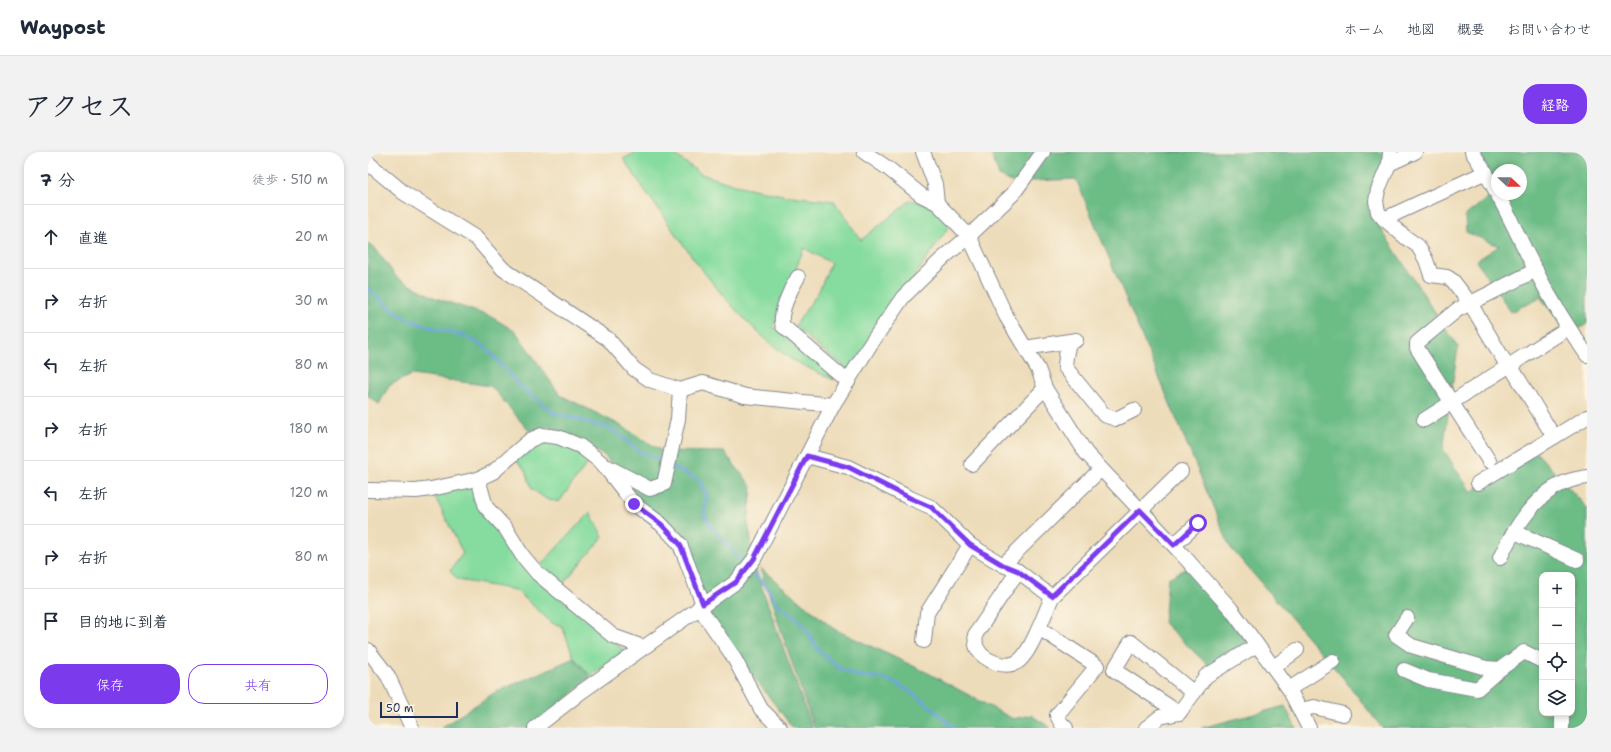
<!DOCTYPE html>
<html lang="ja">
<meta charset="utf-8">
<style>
:root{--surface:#fff;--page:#f2f2f3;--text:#1f2937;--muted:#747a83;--line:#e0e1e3;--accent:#7c3aed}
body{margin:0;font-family:"Shantell Sans","Klee One",sans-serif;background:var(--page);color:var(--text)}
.controls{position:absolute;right:12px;bottom:12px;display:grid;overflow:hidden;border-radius:8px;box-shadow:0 2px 6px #0003}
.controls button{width:36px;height:36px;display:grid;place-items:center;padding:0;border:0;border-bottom:1px solid var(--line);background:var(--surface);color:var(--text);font:20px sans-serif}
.compass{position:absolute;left:1123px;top:12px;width:36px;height:36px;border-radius:50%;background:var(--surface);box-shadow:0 2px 6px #0003;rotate:112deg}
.scale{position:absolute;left:12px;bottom:10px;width:78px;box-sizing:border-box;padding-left:4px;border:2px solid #1b2f5e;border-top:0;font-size:11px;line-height:14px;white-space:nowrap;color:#1b2f5e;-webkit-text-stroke:3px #fcf5e5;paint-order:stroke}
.stop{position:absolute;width:12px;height:12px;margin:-9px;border:3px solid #7c3aed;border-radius:50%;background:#fff}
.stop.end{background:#7c3aed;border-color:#fff;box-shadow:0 1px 4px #0008}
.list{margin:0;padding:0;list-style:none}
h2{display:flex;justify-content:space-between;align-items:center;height:52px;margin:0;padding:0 16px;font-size:17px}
h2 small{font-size:13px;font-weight:400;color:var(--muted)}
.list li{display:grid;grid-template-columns:26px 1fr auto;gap:12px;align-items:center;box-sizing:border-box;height:64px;padding:0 16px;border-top:1px solid var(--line)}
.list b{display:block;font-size:15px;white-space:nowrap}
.list em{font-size:13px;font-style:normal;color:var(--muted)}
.actions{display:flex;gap:8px;padding:12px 16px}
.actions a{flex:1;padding:9px 0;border:1px solid var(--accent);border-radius:16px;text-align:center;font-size:14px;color:var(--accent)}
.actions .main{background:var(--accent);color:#fff}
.icon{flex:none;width:22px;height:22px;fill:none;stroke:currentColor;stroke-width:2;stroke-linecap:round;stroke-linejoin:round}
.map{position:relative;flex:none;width:1219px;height:576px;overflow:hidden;border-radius:16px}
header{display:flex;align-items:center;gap:24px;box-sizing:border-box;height:56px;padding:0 20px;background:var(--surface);border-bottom:1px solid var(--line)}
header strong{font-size:19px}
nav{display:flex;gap:22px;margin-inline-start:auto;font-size:14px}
.intro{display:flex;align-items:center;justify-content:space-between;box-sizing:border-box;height:96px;padding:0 24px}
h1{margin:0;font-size:28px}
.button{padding:10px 18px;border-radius:16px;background:var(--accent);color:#fff;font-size:14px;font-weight:700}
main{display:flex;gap:24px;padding:0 24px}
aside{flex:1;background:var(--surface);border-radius:16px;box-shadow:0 2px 6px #0003}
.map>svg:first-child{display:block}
.green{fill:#86dc9f;stroke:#50867e}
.forest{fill:#6cbc86;stroke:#447672;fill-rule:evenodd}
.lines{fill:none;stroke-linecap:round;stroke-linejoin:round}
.stream{stroke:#70a5dd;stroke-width:3}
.minor-casing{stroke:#84868c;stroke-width:16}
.minor{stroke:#fff;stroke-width:14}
.route{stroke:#7c3aed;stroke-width:5}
</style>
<header>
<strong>Waypost</strong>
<nav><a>ホーム</a><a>地図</a><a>概要</a><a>お問い合わせ</a></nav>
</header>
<div class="intro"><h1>アクセス</h1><a class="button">経路</a></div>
<main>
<aside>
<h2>7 分<small>徒歩 · 510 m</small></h2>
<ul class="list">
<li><svg class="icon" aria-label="ahead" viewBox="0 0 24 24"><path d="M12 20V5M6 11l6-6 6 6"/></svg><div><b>直進</b></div><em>20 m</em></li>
<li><svg class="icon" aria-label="right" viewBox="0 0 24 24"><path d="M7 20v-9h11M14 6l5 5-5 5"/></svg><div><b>右折</b></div><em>30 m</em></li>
<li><svg class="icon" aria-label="left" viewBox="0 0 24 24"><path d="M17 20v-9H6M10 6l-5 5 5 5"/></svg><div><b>左折</b></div><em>80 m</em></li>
<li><svg class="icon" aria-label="right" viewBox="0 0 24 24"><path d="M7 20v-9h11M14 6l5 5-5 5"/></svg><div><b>右折</b></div><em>180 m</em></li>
<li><svg class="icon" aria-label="left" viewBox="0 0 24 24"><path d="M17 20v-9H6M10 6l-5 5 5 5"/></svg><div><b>左折</b></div><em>120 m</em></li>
<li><svg class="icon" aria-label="right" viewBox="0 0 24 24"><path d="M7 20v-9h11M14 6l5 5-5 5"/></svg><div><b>右折</b></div><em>80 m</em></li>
<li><svg class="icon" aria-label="arrive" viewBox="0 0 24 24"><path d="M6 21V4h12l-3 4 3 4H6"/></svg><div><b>目的地に到着</b></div></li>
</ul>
<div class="actions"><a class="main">保存</a><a>共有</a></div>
</aside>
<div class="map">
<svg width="1219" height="576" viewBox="0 0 1219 576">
<rect width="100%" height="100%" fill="#fcf5e5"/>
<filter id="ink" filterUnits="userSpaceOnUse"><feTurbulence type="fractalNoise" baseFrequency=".025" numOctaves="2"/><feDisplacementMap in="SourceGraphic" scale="8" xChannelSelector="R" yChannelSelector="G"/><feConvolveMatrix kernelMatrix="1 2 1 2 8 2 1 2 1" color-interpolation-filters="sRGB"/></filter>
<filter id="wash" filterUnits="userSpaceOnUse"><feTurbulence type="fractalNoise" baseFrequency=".012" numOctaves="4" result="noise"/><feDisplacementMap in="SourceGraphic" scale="16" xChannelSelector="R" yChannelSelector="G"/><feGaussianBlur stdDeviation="0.9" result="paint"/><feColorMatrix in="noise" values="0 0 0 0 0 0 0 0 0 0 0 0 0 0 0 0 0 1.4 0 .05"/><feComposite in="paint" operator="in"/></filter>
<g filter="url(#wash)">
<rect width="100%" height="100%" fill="#eddcb9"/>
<g class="green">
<path d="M 269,0 L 303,0 L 333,22 L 367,33 L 414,43 L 466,49 L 493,88 L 543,48 L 567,55 L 584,70 L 482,219 L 449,194 L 427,174 L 451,139 L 463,111 L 436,96 L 405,174 L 468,223 L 465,228 C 450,220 429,212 416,202 C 349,151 304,75 255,7 Z"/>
<polygon points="179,290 189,290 227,310 218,313 191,350 178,347 164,337 157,318 147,307 165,293"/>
<polygon points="108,332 111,357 162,422 257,499 223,524 206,506 194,474 184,471 148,438 90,428 82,419 95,401 65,341"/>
<polygon points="222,360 235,385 193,434 170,416"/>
</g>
<g class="forest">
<path d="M 623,0 L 1017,0 L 1001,59 L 1090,195 L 1075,297 L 1103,340 L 1169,301 L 1219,356 L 1219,576 L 1014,576 L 976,527 L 862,395 L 708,27 L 644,30 L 631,24 ZM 1174,423 L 1204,423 L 1204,561 L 1174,561 Z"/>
<path d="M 1112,0 L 1219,0 L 1219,172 L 1201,182 L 1172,145 L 1143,160 L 1108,109 L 1131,94 L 1098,80 L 1097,64 L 1122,44 ZM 1129,18 L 1153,18 L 1153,42 L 1129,42 Z"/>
<polygon points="0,91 7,96 29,126 68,146 124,165 148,180 192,243 250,272 294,299 356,300 384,335 380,371 388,419 444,576 425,576 351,480 328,427 281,358 237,304 181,274 161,279 123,234 44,223 26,231 21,234 11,252 0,244"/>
<polygon points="392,416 466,477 560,521 645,567 663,563 683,576 446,576"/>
<polygon points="820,416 885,491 843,516 796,471 800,426"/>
<polygon points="206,506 222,525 167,576 73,576 126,541"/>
<polygon points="917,554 928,576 833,576"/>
</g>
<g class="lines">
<g class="stream">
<polyline points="0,137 33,164 55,173 97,184 118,196 151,233 186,261 244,277 271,299 296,310"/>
<polyline points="303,314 332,329 339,344 336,361 342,374 377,412"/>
<polyline points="382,417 401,438 408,451 427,465 438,477 450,498 471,516 487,523 513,526 530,532 557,550 586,576"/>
</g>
</g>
</g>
<g filter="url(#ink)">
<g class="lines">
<g class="minor-casing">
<g id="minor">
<polyline points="496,0 521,17 553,43 569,51 601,84 638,164 670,217 677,236 718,301 813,401 863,457 921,537 941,576"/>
<polyline points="555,0 567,32 569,51"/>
<polyline points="1022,0 1021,12 1010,38 1008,49 1010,60 1016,67 1037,85 1050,94 1058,108 1063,123 1079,125 1085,129 1102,151 1140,215"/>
<path d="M 1104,0 C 1130,37 1147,79 1168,119 C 1183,148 1200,176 1219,203"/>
<polyline points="0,11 36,41 108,86 135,117 240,187 266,217 282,228 312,238 335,231 377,244 465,253"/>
<polyline points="1021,12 1047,0"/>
<polyline points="1016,67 1118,20"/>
<path d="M 430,125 C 423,136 410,162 415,174 L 480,230"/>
<polyline points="701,190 698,204 697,215 736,263 748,267 766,258"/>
<polyline points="657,196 708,188"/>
<polyline points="1142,213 1186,285"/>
<polyline points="1056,268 1200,176"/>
<polyline points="439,304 480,315 542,346 563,355 602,393 635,413"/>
<polyline points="1121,309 1049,196 1049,191 1089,158 1168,118"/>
<polyline points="604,312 677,236"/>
<polyline points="240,315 282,337 296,332 310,267 312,238"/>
<polyline points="733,317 635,413 650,419 684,445 813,319"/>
<polyline points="110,327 118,355 138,377 154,403 169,421 245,484 275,495"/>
<polyline points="1110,331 1219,265"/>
<polyline points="0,338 48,339 63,337 110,327 125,320 162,288 174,283 190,285 212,294 234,311 266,352 293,372 312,392 335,452"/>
<polyline points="1147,380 1209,408"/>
<polyline points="806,393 830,371"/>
<path d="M 1132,406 C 1145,378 1169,339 1201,329 C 1206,327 1213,326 1219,325"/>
<path d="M 650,419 L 607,483 C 608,487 607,493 609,496 C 615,509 640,519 652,508 C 661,500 666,486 671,476"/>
<polyline points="684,445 671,476 729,514 689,563 693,571 698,576"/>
<polyline points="331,455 365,504 393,557 412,576"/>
<polyline points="1039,466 1028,483 1044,494 1118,516 1132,517 1156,500 1174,509"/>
<polyline points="556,489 559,461 602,393"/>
<polyline points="0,498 20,524 44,576"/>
<polyline points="906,515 929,498"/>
<polyline points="1036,518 1060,528 1109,537 1132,517"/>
<polyline points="921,537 965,509"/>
<polyline points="932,558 946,555 975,562"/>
<polyline points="811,561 746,518 763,490 826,541"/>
<polyline points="1194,561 1194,576"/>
<polyline points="167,576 213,540 368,430 386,407 465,253 502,193 535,145 574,107 601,84 645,42 675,0"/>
<polyline points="778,576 792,565 811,561 838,524 889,493"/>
</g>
</g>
<use href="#minor" class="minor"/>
</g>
</g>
<g class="lines" filter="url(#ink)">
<polyline class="route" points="266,352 293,372 312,392 335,452 368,430 386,407 439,304 480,315 542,346 563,355 602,393 635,413 650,419 684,444 772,358 806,393 830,371"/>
</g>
</svg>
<div class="controls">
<button>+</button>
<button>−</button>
<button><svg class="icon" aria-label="locate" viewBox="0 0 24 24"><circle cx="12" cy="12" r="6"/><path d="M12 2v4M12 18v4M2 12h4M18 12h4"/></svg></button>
<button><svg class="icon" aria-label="layers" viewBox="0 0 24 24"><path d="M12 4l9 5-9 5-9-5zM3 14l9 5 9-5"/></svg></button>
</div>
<svg class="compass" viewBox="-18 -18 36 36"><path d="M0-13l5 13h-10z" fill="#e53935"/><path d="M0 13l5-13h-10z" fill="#747a83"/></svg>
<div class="scale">50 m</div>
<div class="stop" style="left:830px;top:371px"></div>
<div class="stop end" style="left:266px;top:352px"></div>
</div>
</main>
